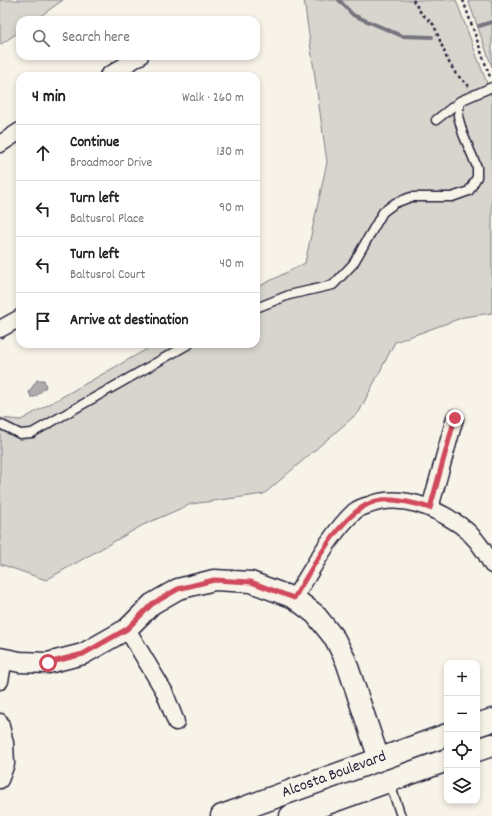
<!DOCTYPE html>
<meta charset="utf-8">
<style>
:root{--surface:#fff;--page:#f2f2f2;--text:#202124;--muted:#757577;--line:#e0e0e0}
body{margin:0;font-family:Dekko,sans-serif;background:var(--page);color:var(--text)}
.controls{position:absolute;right:12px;bottom:12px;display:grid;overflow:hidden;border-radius:8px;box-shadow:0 2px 6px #0003}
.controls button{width:36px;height:36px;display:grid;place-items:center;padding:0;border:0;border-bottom:1px solid var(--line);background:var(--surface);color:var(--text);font:20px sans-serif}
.stop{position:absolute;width:12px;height:12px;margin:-9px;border:3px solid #d1495b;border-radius:50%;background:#fff}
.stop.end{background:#d1495b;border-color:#fff;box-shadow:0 1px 4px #0008}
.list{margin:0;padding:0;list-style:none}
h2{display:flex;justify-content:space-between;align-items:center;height:52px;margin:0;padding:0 16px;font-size:17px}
h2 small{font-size:13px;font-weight:400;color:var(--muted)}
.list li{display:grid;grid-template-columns:26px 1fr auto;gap:12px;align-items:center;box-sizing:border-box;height:56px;padding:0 16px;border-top:1px solid var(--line)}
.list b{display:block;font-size:15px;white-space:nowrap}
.list p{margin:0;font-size:13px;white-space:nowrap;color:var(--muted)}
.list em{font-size:13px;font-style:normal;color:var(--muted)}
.icon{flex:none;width:22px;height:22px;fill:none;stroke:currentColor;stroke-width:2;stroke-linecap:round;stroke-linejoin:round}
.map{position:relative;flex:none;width:492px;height:816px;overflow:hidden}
.search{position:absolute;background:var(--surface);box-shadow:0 2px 6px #0003;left:16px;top:16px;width:244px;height:44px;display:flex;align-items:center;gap:10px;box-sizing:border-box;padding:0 14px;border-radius:12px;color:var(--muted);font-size:15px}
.panel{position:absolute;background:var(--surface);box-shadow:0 2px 6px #0003;left:16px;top:72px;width:244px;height:276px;border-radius:12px}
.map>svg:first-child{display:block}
.green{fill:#d8d5cf;stroke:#7d7c85}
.water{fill:#aeabad;stroke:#76747f}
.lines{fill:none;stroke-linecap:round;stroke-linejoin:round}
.stream{stroke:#76747f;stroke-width:4}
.service-casing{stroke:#22223b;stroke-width:11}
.minor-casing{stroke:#22223b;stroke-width:19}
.tertiary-casing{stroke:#22223b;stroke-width:23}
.secondary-casing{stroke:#22223b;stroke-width:25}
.path{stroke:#22223b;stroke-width:2.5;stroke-dasharray:3 3;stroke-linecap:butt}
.service{stroke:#f7f3e8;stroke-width:8}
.minor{stroke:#f7f3e8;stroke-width:16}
.tertiary{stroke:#f7f3e8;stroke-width:20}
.secondary{stroke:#f7f3e8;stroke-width:22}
.route{stroke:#d1495b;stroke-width:5}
.labels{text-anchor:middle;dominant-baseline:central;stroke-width:4;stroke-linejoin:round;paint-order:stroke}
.street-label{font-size:16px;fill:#22223b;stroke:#f7f3e8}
</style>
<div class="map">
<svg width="492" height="816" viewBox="0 0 492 816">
<rect width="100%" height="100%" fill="#f7f3e8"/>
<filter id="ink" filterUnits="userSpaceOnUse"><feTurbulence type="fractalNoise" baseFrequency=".025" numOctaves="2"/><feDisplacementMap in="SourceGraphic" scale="8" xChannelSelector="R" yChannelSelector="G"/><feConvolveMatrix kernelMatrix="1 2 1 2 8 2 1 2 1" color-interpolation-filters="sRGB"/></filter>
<g filter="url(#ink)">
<g class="green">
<polygon points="0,0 63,0 35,20 20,20 20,31 0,45"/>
<polygon points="304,0 456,0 492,97 492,313 464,317 395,342 359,412 264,494 191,504 143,525 46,580 0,564 0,418 21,420 156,344 256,344 256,288 305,263 327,162"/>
<polygon points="468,0 492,0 492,67"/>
</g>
<polygon class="water" points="37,380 44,380 46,387 35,397 31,397 29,392"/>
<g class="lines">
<g class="stream">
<polyline points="339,0 353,15 402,36 432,37"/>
<polyline points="479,26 492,22"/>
</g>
<g class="service-casing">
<g id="service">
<polyline points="436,120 460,101 492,87"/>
<polyline points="256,308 289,295 333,285 353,264 383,212 395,203 411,197 452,197 469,191 477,177 477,167 463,134 458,116 460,101"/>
<polyline points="0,424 20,434 32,433 189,344"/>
<polyline points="389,781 401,816"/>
</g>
</g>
<g class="minor-casing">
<g id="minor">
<polyline points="108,76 140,56"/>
<polyline points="0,144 20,131"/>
<polyline points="0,329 20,318"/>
<polyline points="430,508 455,418"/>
<path d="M 294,598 C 313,569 329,535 355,511 C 359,508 365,506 369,505 C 400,493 434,507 460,525 C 474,535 485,551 492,565"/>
<polyline points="127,629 164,691 176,722"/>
<polyline points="0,681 4,659"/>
<polyline points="0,722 5,743 6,764 0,780"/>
</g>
</g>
<g class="tertiary-casing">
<polyline id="tertiary" points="0,658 20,662 48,663 83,654 127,629 152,604 178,589 214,580 251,582 294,598 315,614 335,639 346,661 379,759"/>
</g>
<g class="secondary-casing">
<g id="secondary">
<polyline points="477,725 492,720"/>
<polyline points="477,750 492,745"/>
<polyline points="222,816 447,735"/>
<polyline points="291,816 447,760"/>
</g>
</g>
<g class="path">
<polyline points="413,0 421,13 434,25 447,59 456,74 469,86"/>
<polyline points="463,0 490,77"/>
</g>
<use href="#service" class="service"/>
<use href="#minor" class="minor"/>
<use href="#tertiary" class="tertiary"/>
<use href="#secondary" class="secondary"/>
</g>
</g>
<g class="lines" filter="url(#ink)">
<path class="route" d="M 48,663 L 83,654 L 127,629 L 152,604 L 178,589 L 214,580 L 251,582 L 294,598 C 312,569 345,503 382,500 C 398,499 414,503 430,508 L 455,418"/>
</g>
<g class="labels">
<g class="street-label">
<text transform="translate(334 775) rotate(-20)">Alcosta Boulevard</text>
</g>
</g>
</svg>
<div class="controls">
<button>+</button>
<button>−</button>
<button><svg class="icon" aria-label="locate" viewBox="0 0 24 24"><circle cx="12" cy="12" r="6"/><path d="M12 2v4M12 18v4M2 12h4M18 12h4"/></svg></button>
<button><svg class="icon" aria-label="layers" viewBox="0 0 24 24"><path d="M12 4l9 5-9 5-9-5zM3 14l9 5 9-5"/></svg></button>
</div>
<div class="stop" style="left:48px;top:663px"></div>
<div class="stop end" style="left:455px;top:418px"></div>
<div class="search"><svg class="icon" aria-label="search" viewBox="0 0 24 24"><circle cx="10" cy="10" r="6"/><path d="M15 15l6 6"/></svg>Search here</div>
<section class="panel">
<h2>4 min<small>Walk · 260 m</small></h2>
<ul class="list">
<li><svg class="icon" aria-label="ahead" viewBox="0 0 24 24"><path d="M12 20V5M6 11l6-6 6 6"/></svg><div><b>Continue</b><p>Broadmoor Drive</p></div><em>130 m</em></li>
<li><svg class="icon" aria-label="left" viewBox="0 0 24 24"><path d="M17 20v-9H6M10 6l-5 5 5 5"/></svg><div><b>Turn left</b><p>Baltusrol Place</p></div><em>90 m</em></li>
<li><svg class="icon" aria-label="left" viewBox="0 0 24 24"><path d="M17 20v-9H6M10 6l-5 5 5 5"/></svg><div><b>Turn left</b><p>Baltusrol Court</p></div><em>40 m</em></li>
<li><svg class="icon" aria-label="arrive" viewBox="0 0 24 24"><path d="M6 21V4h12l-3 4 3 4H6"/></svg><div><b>Arrive at destination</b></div></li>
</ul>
</section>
</div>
